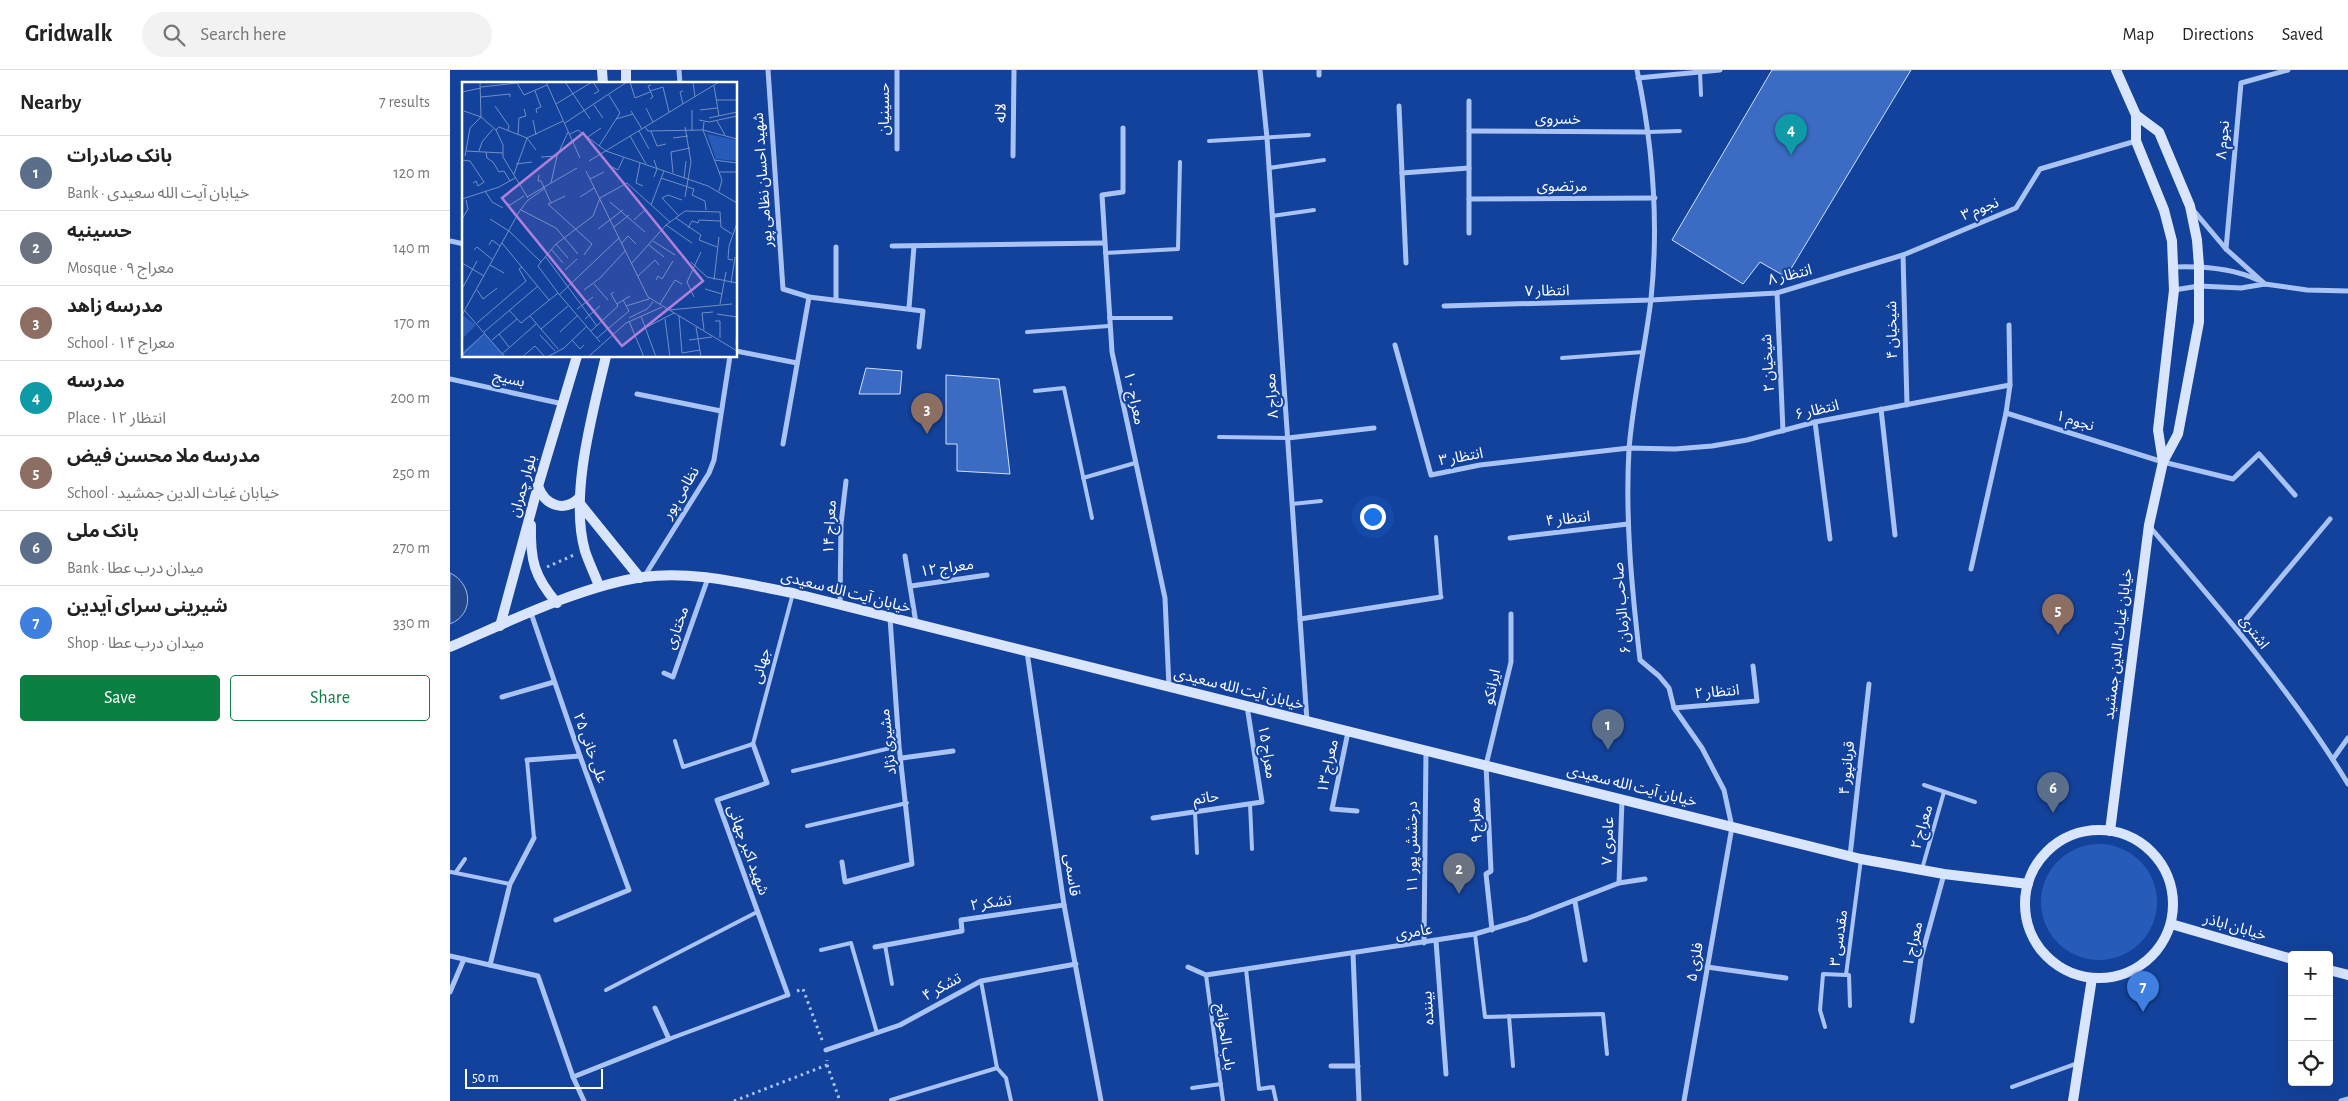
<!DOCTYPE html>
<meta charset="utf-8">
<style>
:root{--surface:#fff;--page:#f2f2f2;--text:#222;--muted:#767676;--line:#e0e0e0;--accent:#0b8043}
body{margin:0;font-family:"Alegreya Sans","Noto Sans Arabic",sans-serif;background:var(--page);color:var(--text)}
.controls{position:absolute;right:15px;bottom:15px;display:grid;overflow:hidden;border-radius:5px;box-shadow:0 5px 20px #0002}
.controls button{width:45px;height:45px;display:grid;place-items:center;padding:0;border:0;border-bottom:1px solid var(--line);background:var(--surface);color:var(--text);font:25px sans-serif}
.scale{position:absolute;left:15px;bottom:12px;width:138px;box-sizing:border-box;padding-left:5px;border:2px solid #fff;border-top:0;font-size:14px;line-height:18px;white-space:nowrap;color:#fff;-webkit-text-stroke:4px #13429c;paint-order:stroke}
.you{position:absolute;left:922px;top:446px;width:18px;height:18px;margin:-12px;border:4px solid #fff;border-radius:50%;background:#1a73e8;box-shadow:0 0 0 8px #1a73e833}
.badge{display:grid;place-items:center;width:32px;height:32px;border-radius:50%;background:var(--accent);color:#fff;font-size:16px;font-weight:700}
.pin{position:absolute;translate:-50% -41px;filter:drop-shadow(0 1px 2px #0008)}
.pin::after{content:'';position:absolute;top:26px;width:18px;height:15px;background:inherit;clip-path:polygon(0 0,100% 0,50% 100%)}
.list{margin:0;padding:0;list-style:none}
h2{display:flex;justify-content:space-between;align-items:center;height:65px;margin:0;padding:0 20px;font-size:21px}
h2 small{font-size:16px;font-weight:400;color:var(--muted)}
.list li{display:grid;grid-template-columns:32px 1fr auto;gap:15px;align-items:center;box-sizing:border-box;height:75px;padding:0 20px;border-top:1px solid var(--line)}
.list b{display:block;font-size:19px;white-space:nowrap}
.list p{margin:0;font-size:16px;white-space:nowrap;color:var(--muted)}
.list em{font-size:16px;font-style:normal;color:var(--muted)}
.actions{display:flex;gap:10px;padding:15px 20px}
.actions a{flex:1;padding:11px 0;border:1px solid var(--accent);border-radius:5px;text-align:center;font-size:18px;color:var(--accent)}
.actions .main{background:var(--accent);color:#fff}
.icon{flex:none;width:28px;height:28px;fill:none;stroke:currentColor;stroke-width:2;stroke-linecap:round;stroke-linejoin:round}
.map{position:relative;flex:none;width:1898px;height:1031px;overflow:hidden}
header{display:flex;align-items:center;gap:30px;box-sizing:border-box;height:70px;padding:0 25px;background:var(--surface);border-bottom:1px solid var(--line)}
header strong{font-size:24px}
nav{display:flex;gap:28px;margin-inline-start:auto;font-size:18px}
.search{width:350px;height:45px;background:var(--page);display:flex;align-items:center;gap:12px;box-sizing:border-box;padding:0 18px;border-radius:28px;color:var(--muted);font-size:19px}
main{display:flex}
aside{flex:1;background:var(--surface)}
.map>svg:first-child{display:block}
.green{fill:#265bba}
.water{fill:#24468a;stroke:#9abdf7}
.building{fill:#3c6bc3;stroke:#d1e1fd}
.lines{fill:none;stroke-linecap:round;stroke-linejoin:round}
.path{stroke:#a8c3f4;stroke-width:3;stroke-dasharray:2.5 4;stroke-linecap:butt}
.service{stroke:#a8c3f4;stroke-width:4}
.minor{stroke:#a8c3f4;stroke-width:5}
.secondary{stroke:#d8e5fd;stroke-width:10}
.labels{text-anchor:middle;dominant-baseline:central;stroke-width:4;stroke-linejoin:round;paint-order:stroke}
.street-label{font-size:15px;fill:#fff;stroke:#13429c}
.inset-road{fill:none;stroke:#718ec4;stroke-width:1}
.view{fill:#b080d9;fill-opacity:0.15;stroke:#b080d9;stroke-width:2.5}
.inset-edge{fill:none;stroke:#fff;stroke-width:2.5}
</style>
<header>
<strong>Gridwalk</strong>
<div class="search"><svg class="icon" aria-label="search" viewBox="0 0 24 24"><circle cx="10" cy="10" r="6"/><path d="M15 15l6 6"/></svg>Search here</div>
<nav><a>Map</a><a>Directions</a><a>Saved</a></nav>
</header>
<main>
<aside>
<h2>Nearby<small>7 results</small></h2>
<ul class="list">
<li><span class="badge" style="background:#5c6f8a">1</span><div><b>بانک صادرات</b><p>Bank · خیابان آیت الله سعیدی</p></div><em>120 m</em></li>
<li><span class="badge" style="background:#6b7280">2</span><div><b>حسینیه</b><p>Mosque · معراج ۹</p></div><em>140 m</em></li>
<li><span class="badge" style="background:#8d6e63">3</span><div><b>مدرسه زاهد</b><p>School · معراج ۱۴</p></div><em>170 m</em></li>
<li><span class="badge" style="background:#0f9aa8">4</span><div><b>مدرسه</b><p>Place · انتظار ۱۲</p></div><em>200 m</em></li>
<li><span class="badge" style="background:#8d6e63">5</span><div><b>مدرسه ملا محسن فیض</b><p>School · خیابان غیاث الدین جمشید</p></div><em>250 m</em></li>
<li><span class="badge" style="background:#5c6f8a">6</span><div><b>بانک ملی</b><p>Bank · میدان درب عطا</p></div><em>270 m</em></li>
<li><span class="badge" style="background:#3f7fe0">7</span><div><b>شیرینی سرای آیدین</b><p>Shop · میدان درب عطا</p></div><em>330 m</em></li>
</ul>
<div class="actions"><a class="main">Save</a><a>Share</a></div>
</aside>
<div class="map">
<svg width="1898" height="1031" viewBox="0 0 1898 1031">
<rect width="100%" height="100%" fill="#13429c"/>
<circle class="green" cx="1649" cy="832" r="58"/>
<path class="water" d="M 0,503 C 22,513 25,544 0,554 Z"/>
<g class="building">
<polygon points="1322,0 1461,0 1336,207 1310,192 1293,214 1222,170"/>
<polygon points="416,298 452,301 450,324 409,324"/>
<polygon points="496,305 549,309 560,404 507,401 507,374 496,374"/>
</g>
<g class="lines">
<g class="path">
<polyline points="97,497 124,485"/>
<polyline points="347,921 353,919 372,970"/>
<polyline points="377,995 390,1031"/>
<polyline points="284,1031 377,995 377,990"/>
</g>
<g class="service">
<polyline points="1250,2 1251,25"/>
<polyline points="1198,62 1230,61"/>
<polyline points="759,71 859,65"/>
<polyline points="819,98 874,90"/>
<polyline points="822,146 864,140"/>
<polyline points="655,183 728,179 730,92"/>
<polyline points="659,248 721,248"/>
<polyline points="577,262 659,256"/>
<polyline points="1112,288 1193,282"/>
<polyline points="585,321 614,318 642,448"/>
<polyline points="769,367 838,368"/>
<polyline points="633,408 685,393"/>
<polyline points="842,434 871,431"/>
<polyline points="986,467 991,527"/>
<polyline points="225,671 233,697 303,674 343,523"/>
<polyline points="77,690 84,768"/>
<polyline points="343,701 449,676"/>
<polyline points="1474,715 1525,732"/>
<polyline points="800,734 802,779"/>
<polyline points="745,742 747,783"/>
<polyline points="357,756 457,733"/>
<polyline points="1472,799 1494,722"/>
<polyline points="1,802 60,814"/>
<polyline points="6,802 15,789"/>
<polyline points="1025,864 1035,947 1153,944 1157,984"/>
<polyline points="435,875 442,914"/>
<polyline points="371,880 401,873 427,963"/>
<polyline points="796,899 809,1019 823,1017 826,1031"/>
<polyline points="756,905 773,1031"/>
<polyline points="1396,905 1399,905 1400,936"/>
<polyline points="531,911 547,998 556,1008 561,1031"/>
<polyline points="156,920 307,842"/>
<polyline points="1059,946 1063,996"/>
<polyline points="1375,957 1370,940 1373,904 1396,905 1411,789"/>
<polyline points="219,969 338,925"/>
<polyline points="1562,1017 1628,993"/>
<polyline points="742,1018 771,1014"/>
<polyline points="441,1030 547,998"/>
</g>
<g class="minor">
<polyline points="229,0 230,14"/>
<polyline points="318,0 333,219 359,227 473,241 469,277"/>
<polyline points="447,0 447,79"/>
<polyline points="810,0 817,68 857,651"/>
<path d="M 1187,0 C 1203,76 1209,152 1201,229 C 1195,279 1183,329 1179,379 C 1175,450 1182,520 1190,590 L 1209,606 L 1219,618 L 1224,638 L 1252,678 L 1274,720 L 1282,757 L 1234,1031"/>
<polyline points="869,5 869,0"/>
<polyline points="1188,8 1270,0"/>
<polyline points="949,36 956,193"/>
<polyline points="673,58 673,122 652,125 662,282 715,528 719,617"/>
<polyline points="1019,61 1198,62"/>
<polyline points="563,86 564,0"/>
<polyline points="952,103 1019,98"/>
<polyline points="1019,129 1205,128"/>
<polyline points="1744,141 1776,179 1815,214"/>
<polyline points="1019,163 1019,31"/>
<polyline points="0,171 14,174"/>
<polyline points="442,176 654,173"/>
<polyline points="1776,179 1791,13 1838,0"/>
<polyline points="1453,185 1457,335"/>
<path d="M 1724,197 C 1752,196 1782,198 1808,210"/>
<polyline points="1724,220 1749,216 1791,218 1815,214 1857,220 1898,221"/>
<polyline points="1327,223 1333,361"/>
<polyline points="386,230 386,177"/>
<polyline points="994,236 1201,230 1327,223 1453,185 1566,138 1590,99 1686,71"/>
<polyline points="459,238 464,176"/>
<polyline points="1559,255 1560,315 1556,343 1713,392 1783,409 1809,384 1845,425"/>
<polyline points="945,275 981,405 1030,395 1179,378 1225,379 1262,376 1297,370 1365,352 1560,315"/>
<polyline points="286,281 347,293"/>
<polyline points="0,309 113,334"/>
<polyline points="187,324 271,341"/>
<polyline points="1431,339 1445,465"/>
<polyline points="1365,352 1380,469"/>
<polyline points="838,368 924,358"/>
<polyline points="333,374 359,227"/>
<path d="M 1700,457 C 1770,539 1842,621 1898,714"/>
<polyline points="1060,468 1178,454"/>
<polyline points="455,486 466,553"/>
<polyline points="1521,499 1556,343"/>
<polyline points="194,507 259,403 264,390 280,286"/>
<polyline points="461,516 537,505"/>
<polyline points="390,535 391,454 396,411"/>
<polyline points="81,543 130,686 179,820 106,850"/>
<polyline points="850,549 991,527"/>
<polyline points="1788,559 1880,449"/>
<polyline points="577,582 614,835 651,1031"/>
<polyline points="214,603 223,607 258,508"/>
<polyline points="52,627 104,612"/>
<polyline points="1224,638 1307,631 1303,596"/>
<polyline points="898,662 882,739 907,741"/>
<polyline points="303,674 317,713 267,730 338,925"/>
<polyline points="452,688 503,681"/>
<polyline points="1883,689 1898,668"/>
<polyline points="77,690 130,686"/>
<polyline points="703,748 812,732 797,636"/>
<polyline points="1400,786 1419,614"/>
<polyline points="392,792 395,812 462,794 449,676 440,548"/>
<polyline points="1169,813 1172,730"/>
<polyline points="1125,832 1135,890"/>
<polyline points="1042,860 1036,804 1041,801 1036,695 1061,592 1061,544"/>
<polyline points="986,871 996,1004"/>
<polyline points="974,873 976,681"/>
<polyline points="425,877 512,861 511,850 614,835"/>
<polyline points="903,883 909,1031"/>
<polyline points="0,886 88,906 123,1007 134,1031"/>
<polyline points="40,895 60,814 84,768"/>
<polyline points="738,897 756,905 1025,864 1076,849 1169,813 1195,809"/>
<polyline points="1257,897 1336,908"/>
<polyline points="0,922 14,889"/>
<polyline points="1462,951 1471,888 1494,804"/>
<polyline points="376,980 450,955 531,911 626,894"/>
<polyline points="881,996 908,996"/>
<polyline points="123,1007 219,969 205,938"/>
<polyline points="1891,1031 1898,1029"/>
</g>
<g class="secondary">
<polyline points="152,0 153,14"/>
<polyline points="176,0 176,14"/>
<polyline points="1666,0 1686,45 1686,71 1714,140 1722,171 1724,220 1708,360 1713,392"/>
<path d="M 88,416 C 95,436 115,443 130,427"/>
<polyline points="131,435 190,508"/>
<path d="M 81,455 C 80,489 84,507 107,533"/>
<path d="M 149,516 C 145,505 139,493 135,481 C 119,425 143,342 156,286"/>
<polyline points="50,556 88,416 127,286"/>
<path d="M 0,577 C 58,552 131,516 193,507 C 242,500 295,514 343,523 L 1411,789 L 1494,804 L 1578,814"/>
<circle cx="1649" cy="834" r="74"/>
<polyline points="1660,761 1699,455 1713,392 1728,364 1749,252 1749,196 1747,170 1740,136 1709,62 1686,45"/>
<polyline points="1721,854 1842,889"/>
<polyline points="1879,900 1898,905"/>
<polyline points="1623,1031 1642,908"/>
</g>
</g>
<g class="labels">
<g class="street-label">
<text transform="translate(434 39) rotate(-90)">حسینیان</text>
<text transform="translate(551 43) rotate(-89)">لاله</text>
<text transform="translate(1108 49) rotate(1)">خسروی</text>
<text transform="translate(1773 70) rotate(-85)">نجوم ۸</text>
<text transform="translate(313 110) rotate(-94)">شهید احسان نظامی پور</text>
<text x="1112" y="116">مرتضوی</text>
<text transform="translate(1530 139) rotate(-22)">نجوم ۳</text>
<text transform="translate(1340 205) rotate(-14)">انتظار ۸</text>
<text transform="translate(1097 221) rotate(-1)">انتظار ۷</text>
<text transform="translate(1442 260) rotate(-91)">شیخیان ۴</text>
<text transform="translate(1318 293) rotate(-93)">شیخیان ۲</text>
<text transform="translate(59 309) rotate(12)">بسیج</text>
<text transform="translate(822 326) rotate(-94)">معراج ۸</text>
<text transform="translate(684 328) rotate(78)">معراج ۱۰</text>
<text transform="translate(1367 340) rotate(-13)">انتظار ۶</text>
<text transform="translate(1625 351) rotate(17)">نجوم ۱</text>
<text transform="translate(1011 387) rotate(-10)">انتظار ۳</text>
<text transform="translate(73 416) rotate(-74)">بلوار چمران</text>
<text transform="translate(231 423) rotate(-59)">نظامی پور</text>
<text transform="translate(1118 449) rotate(-6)">انتظار ۴</text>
<text transform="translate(380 457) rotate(-87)">معراج ۱۴</text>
<text transform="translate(497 498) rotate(-8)">معراج ۱۲</text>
<text transform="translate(396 522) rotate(14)">خیابان آیت الله سعیدی</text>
<text transform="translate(1172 538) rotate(-95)">صاحب الزمان ۶</text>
<text transform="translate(227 558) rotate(-70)">مختاری</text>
<text transform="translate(1804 562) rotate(53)">اشتری</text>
<text transform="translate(1668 574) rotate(-83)">خیابان غیاث الدین جمشید</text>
<text transform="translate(311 596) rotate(-75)">جهانی</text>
<text transform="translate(1042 617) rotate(-77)">ایرانکو</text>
<text transform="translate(789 619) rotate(14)">خیابان آیت الله سعیدی</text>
<text transform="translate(1267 622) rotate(-5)">انتظار ۲</text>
<text transform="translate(438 672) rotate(-96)">مشیری نژاد</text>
<text transform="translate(140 678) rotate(70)">علی خانی ۲۵</text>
<text transform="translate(817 682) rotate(81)">معراج ۱۵</text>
<text transform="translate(878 696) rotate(-78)">معراج ۱۳</text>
<text transform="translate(1397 698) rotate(-84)">قربانپور ۴</text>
<text transform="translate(1182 716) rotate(14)">خیابان آیت الله سعیدی</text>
<text transform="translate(756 728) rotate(-8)">حاتم</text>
<text transform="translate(1026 750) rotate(-93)">معراج ۹</text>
<text transform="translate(1472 757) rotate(-74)">معراج ۲</text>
<text transform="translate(1158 771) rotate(-88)">عامری ۷</text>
<text transform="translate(962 777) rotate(-90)">درخشش پور ۱۱</text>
<text transform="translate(298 780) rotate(70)">شهید اکبر جهانی</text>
<text transform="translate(622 805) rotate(82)">قاسمی</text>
<text transform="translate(541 833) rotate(-8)">تشکر ۲</text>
<text transform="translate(1785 857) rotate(16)">خیابان اباذر</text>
<text transform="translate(964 862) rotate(-9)">عامری</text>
<text transform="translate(1389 868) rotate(-82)">مقدسی ۳</text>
<text transform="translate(1463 874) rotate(-77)">معراج ۱</text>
<text transform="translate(1245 892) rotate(-80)">فلزی ۵</text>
<text transform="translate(492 917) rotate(-29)">تشکر ۴</text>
<text transform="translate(978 938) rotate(-94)">بیننده</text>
<text transform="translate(775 967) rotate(82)">باب الحوائج</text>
</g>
</g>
<g transform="translate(12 12)">
<rect width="275" height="275" fill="#13429c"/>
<path d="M 245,52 L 275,58 L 275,79 L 254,77 ZM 2,234 L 14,243 L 0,257 L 0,237 ZM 23,251 L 43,275 L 0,275 L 0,270 Z" fill="#265bba"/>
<path class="inset-road" d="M 18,0 L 19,35M 84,0 L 118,76M 103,0 L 128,37M 131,0 L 137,9 L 132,12M 168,0 L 173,16 L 188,10M 231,0 L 233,15M 252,4 L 257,34M 19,5 L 55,1 L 62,13 L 85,3M 73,9 L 79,25 L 74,27 L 75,31M 188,9 L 201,5 L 207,30M 0,10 L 19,6M 19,15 L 48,12 L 48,15M 188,17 L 191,15 L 186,4 L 189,3M 254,18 L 275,18M 94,22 L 130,0M 221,22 L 218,10 L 221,9M 132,23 L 141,36M 33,24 L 47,44 L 46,48M 184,26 L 191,40M 230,28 L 230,49M 238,28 L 255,26M 2,29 L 19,35 L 34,48 L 41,63 L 41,75 L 66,116M 169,29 L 180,47M 247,36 L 275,30M 154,37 L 171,32M 71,38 L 74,53M 237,38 L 247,40 L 275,34M 255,39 L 263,53M 242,40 L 241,48 L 260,98 L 257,109M 103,41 L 165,0M 183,45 L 186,49 L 241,48 L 275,57M 223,45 L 229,80 L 223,115M 34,48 L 37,45 L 65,56 L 74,68M 177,49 L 187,67M 189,49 L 195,64 L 204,62M 56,52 L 57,36 L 64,34 L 62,27M 108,52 L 116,48 L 144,69 L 246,104 L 275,121M 168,54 L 184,82M 126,55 L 139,46M 65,56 L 101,39M 211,56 L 226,54M 137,64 L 158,31 L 147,13M 4,69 L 41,71M 17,69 L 20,60 L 31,47M 24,70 L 25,76 L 31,80 L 37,90 L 42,89 L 48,99M 3,74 L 8,46 L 19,35M 79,75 L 95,74M 0,78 L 8,79 L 22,100 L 16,104 L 14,99 L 11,101M 252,78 L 275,81M 127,79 L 257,0M 178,81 L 174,101 L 181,104M 54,82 L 70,80M 150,85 L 156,88 L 162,75M 124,89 L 186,215 L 275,269M 257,90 L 275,90M 211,91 L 209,70 L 228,66M 52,92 L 65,56M 77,93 L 76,99 L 79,99 L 89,121 L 86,122M 192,95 L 195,87 L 192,78M 199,96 L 232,107 L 230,113 L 243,119 L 244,128M 222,96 L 224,79M 128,97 L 142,90M 89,101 L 95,74 L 106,50M 23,109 L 30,120 L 41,126M 65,115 L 115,86M 118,115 L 132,106M 0,117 L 37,105 L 53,96M 43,120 L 48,123 L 62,114M 148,120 L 183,150M 89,121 L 103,114M 86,122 L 130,162 L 122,173M 189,123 L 202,89M 59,128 L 94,146 L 116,172M 217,134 L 200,116 L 206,113 L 220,118M 214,136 L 239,153 L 237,158 L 255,165M 0,137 L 6,127 L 4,118M 28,137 L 47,149 L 79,180M 172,138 L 184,127M 204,143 L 230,161M 152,145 L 167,133M 226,146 L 230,139 L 236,141 L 237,138 L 258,139M 136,147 L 161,128M 191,159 L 213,173M 40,161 L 87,218M 94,162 L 106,176M 159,162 L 166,154 L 174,162M 27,163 L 30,158 L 38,164M 187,163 L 202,175M 89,167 L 101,181M 12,168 L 15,165 L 31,178M 83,174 L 135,244M 271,178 L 266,177 L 267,164 L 275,141M 79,180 L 94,162 L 131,134 L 138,116 L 165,101 L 208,140M 79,180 L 76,184 L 96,211 L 138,260M 229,180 L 245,195 L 275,201M 0,181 L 22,194M 169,182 L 204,143 L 223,129 L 258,130 L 259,145 L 270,152M 28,183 L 42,191M 103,188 L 115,177M 176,194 L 193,178 L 197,183M 194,198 L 196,194 L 200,197 L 211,179M 252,198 L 257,155M 269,201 L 273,175M 132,202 L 146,218M 0,207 L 15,179M 243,207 L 260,212M 15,208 L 21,217 L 35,206M 122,208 L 138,196 L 163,169M 97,213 L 157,156M 232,215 L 225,200 L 239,170M 155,222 L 168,214M 198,222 L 213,198 L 220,202M 258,222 L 264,190M 164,224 L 187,217M 115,227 L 131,215M 47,228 L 59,241 L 96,211M 207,228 L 270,222M 3,229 L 43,275M 255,232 L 275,235M 0,233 L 57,130 L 65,119 L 83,106M 68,234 L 96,267M 179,234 L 194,275M 217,234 L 220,271 L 238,268M 167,236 L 185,227 L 191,220M 123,237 L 138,224M 203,237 L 208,275M 167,239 L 182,275M 253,239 L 258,239 L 258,256M 15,241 L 64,199 L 57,187 L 60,185M 185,245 L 212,231M 234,245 L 239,275M 79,247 L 106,224M 242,248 L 240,231 L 251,230M 129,249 L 156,224 L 149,212 L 152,210M 22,250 L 76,204M 98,250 L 116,233M 37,252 L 47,265M 78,253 L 93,269M 135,256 L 167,229 L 161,218M 30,258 L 55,237M 110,258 L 118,267 L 122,263M 227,258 L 250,255M 274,263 L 275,241M 40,272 L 74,242M 0,273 L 23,251M 60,275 L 73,264 L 83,275M 85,275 L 102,266 L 125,244M 126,275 L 164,241 L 200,225"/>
<path class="view" d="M 121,51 L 241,199 L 160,264 L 40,116 Z"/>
<rect width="275" height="275" class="inset-edge"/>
</g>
</svg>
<div class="controls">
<button>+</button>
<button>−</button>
<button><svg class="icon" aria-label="locate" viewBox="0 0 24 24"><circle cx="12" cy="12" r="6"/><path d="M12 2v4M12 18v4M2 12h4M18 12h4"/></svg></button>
</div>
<div class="scale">50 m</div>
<div class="you"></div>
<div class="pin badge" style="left:1158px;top:680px;background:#5c6f8a">1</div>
<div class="pin badge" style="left:1009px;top:824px;background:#6b7280">2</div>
<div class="pin badge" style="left:477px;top:364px;background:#8d6e63">3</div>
<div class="pin badge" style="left:1341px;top:85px;background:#0f9aa8">4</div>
<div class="pin badge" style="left:1608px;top:565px;background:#8d6e63">5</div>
<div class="pin badge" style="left:1603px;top:743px;background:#5c6f8a">6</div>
<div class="pin badge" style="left:1693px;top:942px;background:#3f7fe0">7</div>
</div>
</main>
